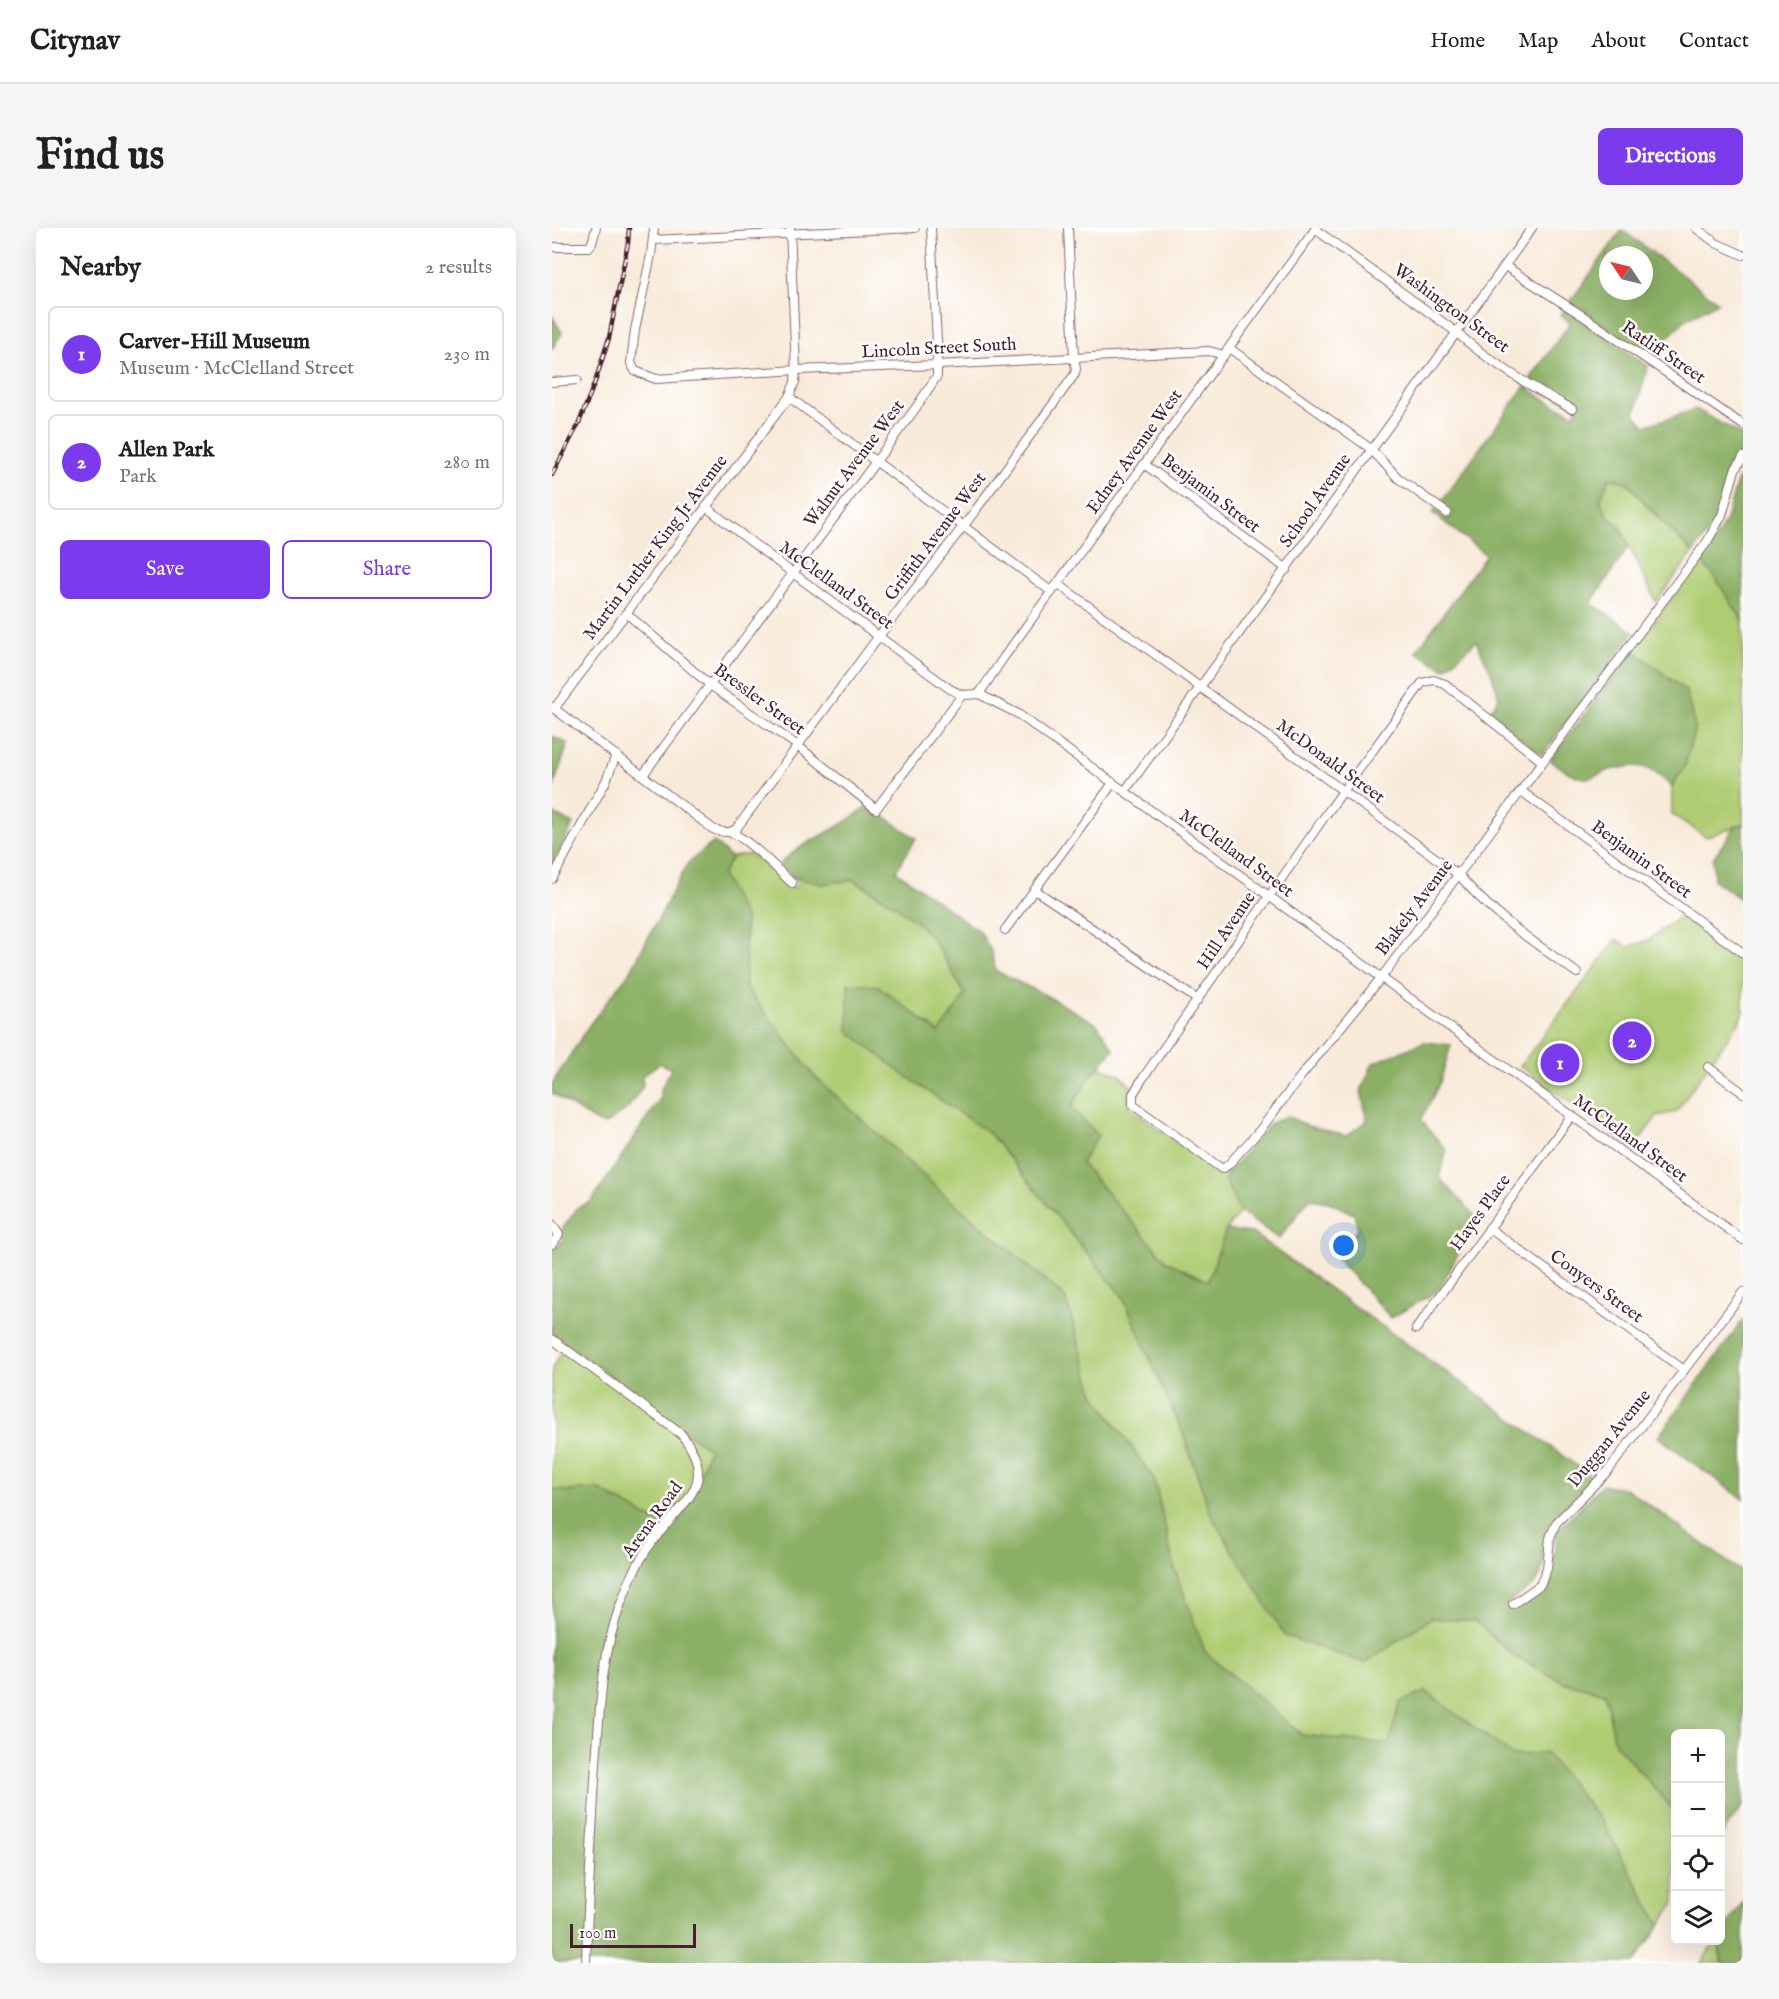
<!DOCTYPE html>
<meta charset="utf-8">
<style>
:root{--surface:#fff;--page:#f6f6f6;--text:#202124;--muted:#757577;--line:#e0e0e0;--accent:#7c3aed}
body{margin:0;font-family:"IM FELL English",serif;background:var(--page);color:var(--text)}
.controls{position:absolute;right:18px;bottom:18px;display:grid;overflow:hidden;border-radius:9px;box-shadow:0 6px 24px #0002}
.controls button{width:54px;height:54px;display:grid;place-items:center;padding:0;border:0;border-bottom:2px solid var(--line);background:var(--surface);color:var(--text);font:30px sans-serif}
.compass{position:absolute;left:1047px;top:18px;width:54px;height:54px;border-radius:50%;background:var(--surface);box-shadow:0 6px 24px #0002;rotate:305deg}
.scale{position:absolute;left:18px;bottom:15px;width:126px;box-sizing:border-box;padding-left:6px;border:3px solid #4a1f2b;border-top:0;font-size:16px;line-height:21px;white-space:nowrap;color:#4a1f2b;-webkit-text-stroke:4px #fff;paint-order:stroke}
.you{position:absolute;left:792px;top:1018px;width:21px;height:21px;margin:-15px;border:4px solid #fff;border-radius:50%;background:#1a73e8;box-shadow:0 0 0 9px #1a73e833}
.badge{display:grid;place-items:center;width:39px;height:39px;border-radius:50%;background:var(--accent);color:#fff;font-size:20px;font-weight:700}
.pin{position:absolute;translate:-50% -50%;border:3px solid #fff;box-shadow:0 2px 6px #0006}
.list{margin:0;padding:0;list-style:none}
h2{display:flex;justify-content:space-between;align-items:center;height:78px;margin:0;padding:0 24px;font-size:26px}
h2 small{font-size:20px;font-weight:400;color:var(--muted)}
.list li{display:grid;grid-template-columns:39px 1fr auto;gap:18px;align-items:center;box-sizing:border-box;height:96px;margin:0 12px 12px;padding:0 12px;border:2px solid var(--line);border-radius:9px}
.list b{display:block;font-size:22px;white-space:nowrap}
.list p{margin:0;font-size:20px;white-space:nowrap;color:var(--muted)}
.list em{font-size:20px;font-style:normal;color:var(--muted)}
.actions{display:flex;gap:12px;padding:18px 24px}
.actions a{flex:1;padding:14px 0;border:2px solid var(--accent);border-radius:9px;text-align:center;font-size:21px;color:var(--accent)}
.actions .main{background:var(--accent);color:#fff}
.icon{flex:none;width:33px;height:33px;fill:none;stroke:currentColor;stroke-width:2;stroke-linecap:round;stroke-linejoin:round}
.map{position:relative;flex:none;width:1191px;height:1735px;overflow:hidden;border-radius:9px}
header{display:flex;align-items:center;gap:36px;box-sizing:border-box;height:84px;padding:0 30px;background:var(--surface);border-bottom:2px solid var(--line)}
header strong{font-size:28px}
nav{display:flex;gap:33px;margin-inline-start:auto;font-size:21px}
.intro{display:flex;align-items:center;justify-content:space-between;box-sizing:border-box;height:144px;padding:0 36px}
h1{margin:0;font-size:42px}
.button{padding:15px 27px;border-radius:9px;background:var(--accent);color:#fff;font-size:21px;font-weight:700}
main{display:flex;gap:36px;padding:0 36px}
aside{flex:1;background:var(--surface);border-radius:9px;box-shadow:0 6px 24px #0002}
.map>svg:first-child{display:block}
.green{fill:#afcc73;stroke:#7c764f;stroke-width:1.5}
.forest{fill:#8bb065;stroke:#6a6848;stroke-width:1.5;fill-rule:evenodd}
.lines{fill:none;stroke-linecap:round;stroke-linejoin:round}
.street-casing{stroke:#876668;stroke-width:10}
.street{stroke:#fff;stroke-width:8}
.rail-casing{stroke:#4a1f2b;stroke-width:4.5}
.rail{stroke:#fff;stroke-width:2;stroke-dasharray:7;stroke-linecap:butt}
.labels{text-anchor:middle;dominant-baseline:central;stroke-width:5;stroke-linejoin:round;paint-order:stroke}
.street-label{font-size:18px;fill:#4a1f2b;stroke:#fff}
</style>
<header>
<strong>Citynav</strong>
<nav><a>Home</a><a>Map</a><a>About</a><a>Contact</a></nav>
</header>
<div class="intro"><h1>Find us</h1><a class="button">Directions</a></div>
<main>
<aside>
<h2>Nearby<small>2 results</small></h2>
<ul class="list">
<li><span class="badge">1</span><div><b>Carver-Hill Museum</b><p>Museum · McClelland Street</p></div><em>230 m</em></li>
<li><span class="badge">2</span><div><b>Allen Park</b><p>Park</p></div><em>280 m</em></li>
</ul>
<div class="actions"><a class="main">Save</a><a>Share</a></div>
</aside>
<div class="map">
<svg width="1191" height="1735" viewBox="0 0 1191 1735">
<rect width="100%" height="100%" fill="#fff"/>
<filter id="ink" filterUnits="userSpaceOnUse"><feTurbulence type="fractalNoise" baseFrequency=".0167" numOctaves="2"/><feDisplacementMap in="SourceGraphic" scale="12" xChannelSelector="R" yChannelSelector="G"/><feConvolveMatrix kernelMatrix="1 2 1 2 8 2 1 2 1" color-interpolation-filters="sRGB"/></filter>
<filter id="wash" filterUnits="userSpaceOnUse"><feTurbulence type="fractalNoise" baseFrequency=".008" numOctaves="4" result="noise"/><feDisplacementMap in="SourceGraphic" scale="24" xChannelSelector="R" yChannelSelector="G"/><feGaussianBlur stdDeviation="1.35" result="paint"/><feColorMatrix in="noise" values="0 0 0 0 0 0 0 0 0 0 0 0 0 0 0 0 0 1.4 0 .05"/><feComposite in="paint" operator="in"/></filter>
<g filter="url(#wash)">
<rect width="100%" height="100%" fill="#f8ead9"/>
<g class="green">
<polygon points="1057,250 1075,254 1097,280 1141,325 1104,374 1067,297 1057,290 1048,272"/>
<polygon points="1148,332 1160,345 1191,393 1191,596 1154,609 1120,586 1120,559 1133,537 1134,463 1081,423"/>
<polygon points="199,626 241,661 246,655 239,648 270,656 301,652 340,675 367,696 383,714 413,767 388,805 326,758 353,847 438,906 571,1069 633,1210 659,1287 813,1435 879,1390 923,1393 963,1429 1012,1454 1053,1465 1063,1515 1123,1584 1123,1674 1108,1697 1050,1594 874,1464 848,1474 838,1516 750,1507 653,1424 623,1342 602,1251 542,1166 513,1069 396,970 262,848 194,760 192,726 194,708 170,647 180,629"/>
<polygon points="1129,688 1191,733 1191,788 1124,884 1105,888 1081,921 968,838 1065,711 1076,719 1095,713"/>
<path d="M 547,838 L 568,847 L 580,859 C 574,867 574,875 581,882 L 667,944 L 674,945 L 680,941 L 673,952 L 688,984 L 674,1002 L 656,1054 L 614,1033 L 529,935 L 545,907 L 519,879 L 534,854 Z"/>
<polygon points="16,1115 157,1221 138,1274 100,1292 46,1261 19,1263 0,1262 0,1139"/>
<polygon points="1164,1713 1171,1735 1149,1735"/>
</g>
<g class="forest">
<path d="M 1070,2 L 1166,74 L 1133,92 L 1099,126 L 1098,130 L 1018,74 ZM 1056,27 L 1092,27 L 1092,63 L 1056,63 Z"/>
<polygon points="1013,81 1096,138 1083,186 1093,198 1144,181 1191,208 1191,220 1179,240 1166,285 1159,300 1141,325 1097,280 1075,254 1057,250 1048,272 1057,290 1067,297 1077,318 1039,375 1082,404 990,527 937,485 947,469 939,444 924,413 893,441 864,424 934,327 881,285 883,281 896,291 901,285 888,275 973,158 997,174 1022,186 1025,179 1001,167 978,151 1018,95 1008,87"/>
<polygon points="0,88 10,105 0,121"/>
<polygon points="1186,250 1191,254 1191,393 1160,345 1148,332 1167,305 1175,289"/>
<path d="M 1088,412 L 1082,423 L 1134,463 L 1143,499 L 1133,537 L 1120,559 C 1097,538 1090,534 1058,542 C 1051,544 1043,549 1036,550 C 1023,551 1008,539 998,532 Z"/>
<polygon points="0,508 16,516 0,562"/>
<path d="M 314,579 L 325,587 L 327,585 L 364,610 L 344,643 L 428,704 L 439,723 L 444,743 L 493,767 L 545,796 L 562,821 L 534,854 L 519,879 L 546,907 L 529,935 L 614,1033 L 656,1053 L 674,1002 L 700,1005 L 1042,1250 C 1029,1264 1001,1285 995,1302 C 990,1319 995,1338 985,1353 C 978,1363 964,1367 955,1375 L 962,1382 L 992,1359 L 1000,1342 L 1005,1303 L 1050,1256 L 1075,1261 L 1191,1345 L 1191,1577 L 1169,1608 L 1168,1506 L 1124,1506 L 1123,1584 L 1063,1515 L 1053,1465 L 1012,1454 L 963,1429 L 923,1393 L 879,1390 L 813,1435 L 733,1408 L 659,1287 L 633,1210 L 571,1069 L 438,906 L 352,847 L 296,803 L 296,755 L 326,758 L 387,805 L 413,767 L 383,714 L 367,696 L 340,675 L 301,652 L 270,656 L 243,650 L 227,637 C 243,619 266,610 287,598 C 296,593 305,586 314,579 Z"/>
<polygon points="0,585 21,596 0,639"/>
<polygon points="1191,596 1191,671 1190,672 1162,652 1161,630 1184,598"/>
<polygon points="162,614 179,630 170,647 193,690 194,760 262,848 396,970 513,1069 542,1166 602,1251 623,1342 653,1424 750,1507 837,1516 848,1474 874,1464 962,1528 993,1524 1050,1594 1108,1697 1082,1735 0,1735 0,1262 19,1263 46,1261 101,1292 138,1274 157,1221 0,1104 0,1024 13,1009 13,1006 9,1003 26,979 39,974 108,871 108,863 119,841 108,835 90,848 91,858 76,880 53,897 41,892 0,865 0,856 38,796 78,744 136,635"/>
<polygon points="872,814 899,817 888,854 869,892 895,923 887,949 925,990 887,1062 839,1090 785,1031 806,1000 802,986 777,974 757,971 727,1011 687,983 673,952 680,940 719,895 735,888 756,898 794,908 815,893 809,862 821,835"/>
<polygon points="1191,1092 1191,1271 1106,1209"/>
<polygon points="1191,1674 1191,1735 1171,1735 1165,1713 1168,1712 1169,1707"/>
</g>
</g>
<g filter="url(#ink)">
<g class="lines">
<g class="street-casing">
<g id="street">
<polyline points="102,0 99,27 83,102 79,135 83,143 104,151 244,142 386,137 657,123 672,127"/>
<polyline points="1144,0 1164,15 1191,27"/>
<path d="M 763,1 L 904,104 C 937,134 981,160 1020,181"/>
<polyline points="101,12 363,0"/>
<polyline points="0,19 37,19 40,15 44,0"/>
<polyline points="953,38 1031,88 1191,197"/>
<polyline points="677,120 819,221 846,250 895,285"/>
<polyline points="0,154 25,152"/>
<polyline points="237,169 500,364"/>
<polyline points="592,236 735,341"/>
<polyline points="154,279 215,326 398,461 410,467 427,466 466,486 1191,1012"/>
<path d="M 506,356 L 907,647 C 940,687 983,715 1025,745"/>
<polyline points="74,385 158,457 246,518 324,581 410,467"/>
<polyline points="427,466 452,429 764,0"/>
<path d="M 0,479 L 161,601 C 168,605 174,603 180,605 C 195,610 227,643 240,655"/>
<polyline points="2,481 237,169 243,154 244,142 238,0"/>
<polyline points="991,534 893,456 881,452 870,455 773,588 591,850 581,866 581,877 670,941 676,937 708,902 749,848 829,750 1155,314 1170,287 1183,242 1191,229"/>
<polyline points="91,547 363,181 385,148 385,113 379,0"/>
<polyline points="573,563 980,0"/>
<polyline points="969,563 1191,725"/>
<polyline points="178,604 184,601 196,585 327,408 423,283 523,146 524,141 522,130 516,0"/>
<polyline points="0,651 54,553 64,527"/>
<polyline points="483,662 646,772"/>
<polyline points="453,702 561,555"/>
<polyline points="1156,839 1191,865"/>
<polyline points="0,996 7,1007 0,1016"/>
<polyline points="937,1000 1132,1142"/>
<polyline points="864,1101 1020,887"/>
<path d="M 0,1111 L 129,1206 C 169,1255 130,1274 101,1313 C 86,1332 76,1355 68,1378 C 49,1429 48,1481 44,1535 C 40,1602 36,1668 34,1735"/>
<polyline points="961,1376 988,1357 995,1340 998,1310 1004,1295 1056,1243 1191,1064"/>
</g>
</g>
<use href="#street" class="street"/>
<g class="rail-casing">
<polyline id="rail" points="0,247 27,195 44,151 57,110 76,15 77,0"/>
</g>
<use href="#rail" class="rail"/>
</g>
</g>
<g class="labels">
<g class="street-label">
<text transform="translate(899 81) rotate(36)">Washington Street</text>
<text transform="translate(387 121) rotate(-3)">Lincoln Street South</text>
<text transform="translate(1111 125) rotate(34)">Ratliff Street</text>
<text transform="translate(583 224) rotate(-54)">Edney Avenue West</text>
<text transform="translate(303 236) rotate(-53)">Walnut Avenue West</text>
<text transform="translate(658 266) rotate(37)">Benjamin Street</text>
<text transform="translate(764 273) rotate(-55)">School Avenue</text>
<text transform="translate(384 309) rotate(-53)">Griffith Avenue West</text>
<text transform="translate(104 320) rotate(-53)">Martin Luther King Jr Avenue</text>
<text transform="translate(284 358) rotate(36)">McClelland Street</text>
<text transform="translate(207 472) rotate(36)">Bressler Street</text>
<text transform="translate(778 534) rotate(36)">McDonald Street</text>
<text transform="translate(684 626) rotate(36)">McClelland Street</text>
<text transform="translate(1089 632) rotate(36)">Benjamin Street</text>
<text transform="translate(863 680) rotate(-53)">Blakely Avenue</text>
<text transform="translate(675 703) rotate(-56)">Hill Avenue</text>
<text transform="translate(1078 911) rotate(36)">McClelland Street</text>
<text transform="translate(929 985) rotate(-54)">Hayes Place</text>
<text transform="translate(1044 1059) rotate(36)">Conyers Street</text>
<text transform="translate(1058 1211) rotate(-51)">Duggan Avenue</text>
<text transform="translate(101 1292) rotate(-54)">Arena Road</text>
</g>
</g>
</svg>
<div class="controls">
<button>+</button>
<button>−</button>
<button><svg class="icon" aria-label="locate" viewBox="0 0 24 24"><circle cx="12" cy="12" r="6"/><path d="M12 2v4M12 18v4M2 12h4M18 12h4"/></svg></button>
<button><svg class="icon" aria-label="layers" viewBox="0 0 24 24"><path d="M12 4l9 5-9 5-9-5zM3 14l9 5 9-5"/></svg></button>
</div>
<svg class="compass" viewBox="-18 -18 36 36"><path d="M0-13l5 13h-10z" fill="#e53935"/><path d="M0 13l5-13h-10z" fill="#757577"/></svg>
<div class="scale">100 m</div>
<div class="you"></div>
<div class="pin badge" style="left:1008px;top:835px">1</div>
<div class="pin badge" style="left:1080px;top:813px">2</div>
</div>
</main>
